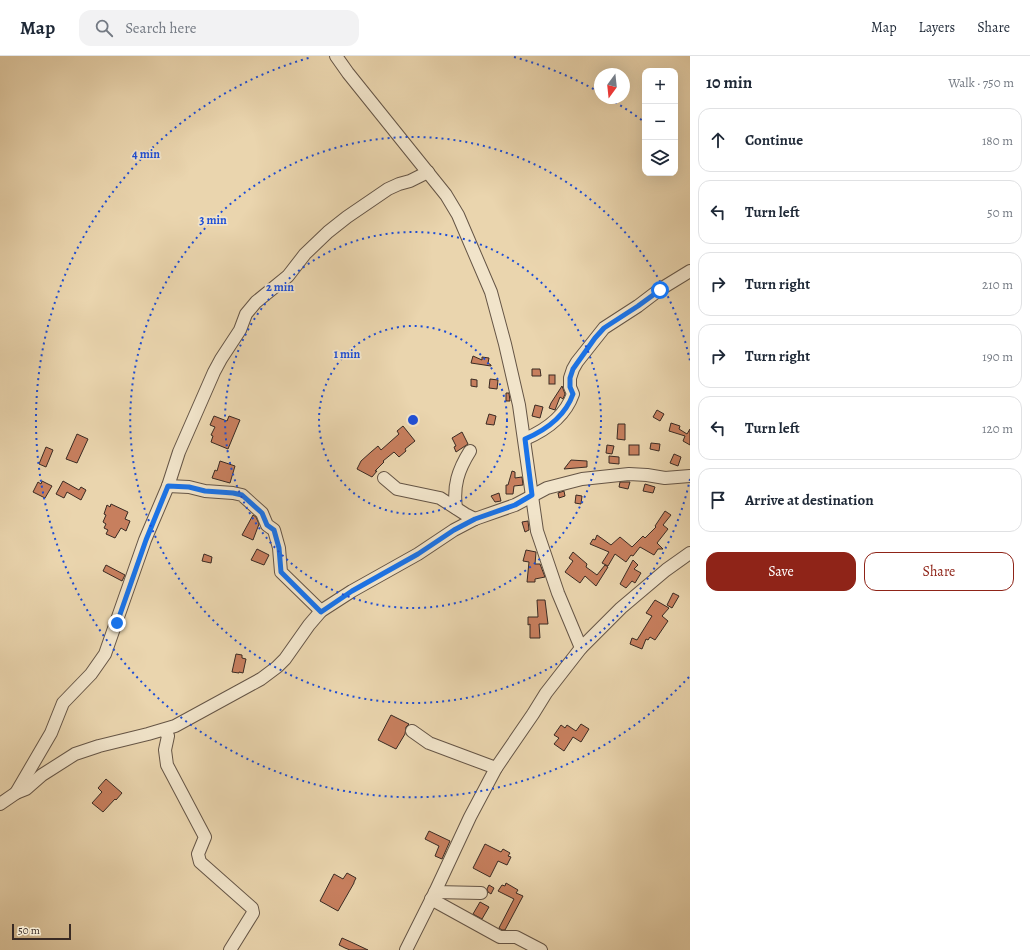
<!DOCTYPE html>
<meta charset="utf-8">
<style>
:root{--surface:#fff;--page:#f2f2f3;--text:#1f2937;--muted:#747a83;--line:#e0e1e3;--accent:#8f2418}
body{margin:0;font-family:Alegreya,serif;background:var(--page);color:var(--text)}
.controls{position:absolute;right:12px;top:12px;display:grid;overflow:hidden;border-radius:8px;box-shadow:0 4px 16px #0002}
.controls button{width:36px;height:36px;display:grid;place-items:center;padding:0;border:0;border-bottom:1px solid var(--line);background:var(--surface);color:var(--text);font:20px sans-serif}
.compass{position:absolute;left:594px;top:12px;width:36px;height:36px;border-radius:50%;background:var(--surface);box-shadow:0 4px 16px #0002;rotate:195deg}
.scale{position:absolute;left:12px;bottom:10px;width:59px;box-sizing:border-box;padding-left:4px;border:2px solid #392a23;border-top:0;font-size:11px;line-height:14px;white-space:nowrap;color:#392a23;-webkit-text-stroke:3px #f1e4ca;paint-order:stroke}
.stop{position:absolute;width:12px;height:12px;margin:-9px;border:3px solid #1a73e8;border-radius:50%;background:#fff}
.stop.end{background:#1a73e8;border-color:#fff;box-shadow:0 1px 4px #0008}
.list{margin:0;padding:0;list-style:none}
h2{display:flex;justify-content:space-between;align-items:center;height:52px;margin:0;padding:0 16px;font-size:17px}
h2 small{font-size:13px;font-weight:400;color:var(--muted)}
.list li{display:grid;grid-template-columns:26px 1fr auto;gap:12px;align-items:center;box-sizing:border-box;height:64px;margin:0 8px 8px;padding:0 8px;border:1px solid var(--line);border-radius:12px}
.list b{display:block;font-size:15px;white-space:nowrap}
.list em{font-size:13px;font-style:normal;color:var(--muted)}
.actions{display:flex;gap:8px;padding:12px 16px}
.actions a{flex:1;padding:9px 0;border:1px solid var(--accent);border-radius:12px;text-align:center;font-size:14px;color:var(--accent)}
.actions .main{background:var(--accent);color:#fff}
.icon{flex:none;width:22px;height:22px;fill:none;stroke:currentColor;stroke-width:2;stroke-linecap:round;stroke-linejoin:round}
.map{position:relative;flex:none;width:690px;height:894px;overflow:hidden}
header{display:flex;align-items:center;gap:24px;box-sizing:border-box;height:56px;padding:0 20px;background:var(--surface);border-bottom:1px solid var(--line)}
header strong{font-size:19px}
nav{display:flex;gap:22px;margin-inline-start:auto;font-size:14px}
.search{width:280px;height:36px;background:var(--page);display:flex;align-items:center;gap:10px;box-sizing:border-box;padding:0 14px;border-radius:12px;color:var(--muted);font-size:15px}
main{display:flex}
aside{flex:1;background:var(--surface)}
.map>svg:first-child{display:block}
.building{fill:#c77f5e;stroke:#392a23}
.lines{fill:none;stroke-linecap:round;stroke-linejoin:round}
.minor-casing{stroke:#655546;stroke-width:14}
.minor{stroke:#f1e4ca;stroke-width:12}
.route{stroke:#1a73e8;stroke-width:5}
.ring{fill:none;stroke:#1d4ed8;stroke-width:2;stroke-dasharray:2 4}
.centre{fill:#1d4ed8;stroke:#f1e4ca;stroke-width:2}
.ring-label{font-size:12px;text-anchor:middle;font-weight:bold;fill:#1d4ed8;stroke:#f1e4ca;stroke-width:3.5;stroke-linejoin:round;paint-order:stroke}
</style>
<header>
<strong>Map</strong>
<div class="search"><svg class="icon" aria-label="search" viewBox="0 0 24 24"><circle cx="10" cy="10" r="6"/><path d="M15 15l6 6"/></svg>Search here</div>
<nav><a>Map</a><a>Layers</a><a>Share</a></nav>
</header>
<main>
<div class="map">
<svg width="690" height="894" viewBox="0 0 690 894">
<rect width="100%" height="100%" fill="#ead5ae"/>
<filter id="stains"><feTurbulence type="fractalNoise" baseFrequency=".005" numOctaves="4"/><feColorMatrix values="0 0 0 0 .2 0 0 0 0 .09 0 0 0 0 .02 0 0 0 .5 -.17"/></filter>
<radialGradient id="worn" r=".72"><stop offset=".6" stop-color="#630" stop-opacity="0"/><stop offset="1" stop-color="#630" stop-opacity=".3"/></radialGradient>
<g class="building">
<polygon points="473,300 482,304 482,301 489,302 488,307 491,309 491,310 471,307"/>
<polygon points="532,313 540,313 541,320 532,320"/>
<rect x="549" y="319" width="6" height="9"/>
<polygon points="471,323 477,324 477,331 471,330"/>
<polygon points="490,323 498,324 497,333 489,332"/>
<polygon points="562,330 565,338 563,343 560,341 555,354 549,352 551,347"/>
<polygon points="506,337 509,337 510,345 506,345"/>
<polygon points="535,349 543,351 540,362 532,360"/>
<polygon points="657,354 664,358 660,365 653,361"/>
<polygon points="489,358 496,360 494,369 486,368"/>
<polygon points="214,360 227,365 229,360 240,364 228,393 211,386 213,380 211,379 215,371 210,369"/>
<polygon points="671,367 680,370 679,373 687,378 690,373 690,389 683,385 685,380 669,375"/>
<polygon points="618,368 625,368 625,384 617,383"/>
<polygon points="403,370 415,385 405,393 406,395 399,401 394,396 383,405 384,406 375,415 377,415 372,421 357,413 361,405 371,396 378,390 381,394 399,378 397,375"/>
<polygon points="462,376 468,388 456,396 454,391 456,390 452,382"/>
<polygon points="77,378 88,383 77,407 66,403"/>
<polygon points="651,387 660,388 659,395 650,393"/>
<polygon points="607,389 614,390 612,398 606,397"/>
<rect x="629" y="389" width="10" height="10"/>
<polygon points="46,391 53,394 46,411 39,408"/>
<polygon points="674,398 681,401 678,410 670,407"/>
<polygon points="609,400 619,401 619,408 609,407"/>
<polygon points="571,404 587,405 587,411 564,413"/>
<polygon points="220,405 235,410 230,427 212,422 215,414 217,415"/>
<polygon points="512,415 515,416 515,422 522,421 523,429 514,430 513,438 506,438 506,429 508,429"/>
<polygon points="42,425 52,430 45,442 33,436 38,426 41,428"/>
<polygon points="63,425 79,434 81,431 86,434 81,444 67,436 64,442 56,438"/>
<polygon points="620,426 630,426 628,433 619,431"/>
<polygon points="645,428 655,431 653,437 643,435"/>
<polygon points="564,435 565,440 559,442 558,437"/>
<polygon points="499,437 501,445 495,446 491,440"/>
<polygon points="576,439 582,440 581,448 575,447"/>
<polygon points="111,448 128,456 125,463 130,465 126,475 121,472 115,482 106,478 108,474 104,472 106,468 103,466 106,459 104,458 107,449 110,451"/>
<polygon points="665,455 671,459 663,469 668,473 657,487 663,493 658,493 654,499 640,491 633,500 631,499 626,506 615,498 608,510 602,507 609,496 590,488 593,483 595,484 597,479 611,489 620,481 632,491 643,480 645,482 656,471 655,470"/>
<polygon points="253,459 256,461 259,468 253,484 242,479"/>
<polygon points="528,465 529,474 525,476 522,466"/>
<polygon points="257,493 269,499 264,509 251,504"/>
<polygon points="526,494 536,496 535,508 540,508 545,521 535,523 535,526 527,526 529,506 523,505"/>
<polygon points="573,496 587,508 586,511 597,519 605,509 608,511 596,530 585,520 580,527 565,516 573,505 569,502"/>
<polygon points="204,498 212,501 211,507 202,505"/>
<polygon points="633,504 638,509 634,513 641,517 635,527 632,525 626,532 620,528"/>
<polygon points="106,509 125,519 122,525 103,515"/>
<polygon points="673,537 679,540 672,552 667,549"/>
<polygon points="537,544 545,544 548,568 539,568 540,582 530,582 530,568 528,569 528,561 538,561"/>
<polygon points="655,544 669,552 662,560 668,565 655,584 650,581 648,584 646,583 642,593 630,588 632,582 637,584 652,560 646,557"/>
<polygon points="236,598 242,599 242,602 246,603 243,617 239,616 239,617 232,616"/>
<polygon points="391,659 409,668 406,671 405,678 396,693 378,684"/>
<polygon points="581,668 589,673 581,686 573,681 564,695 554,688 559,682 554,679 561,669 565,672 567,669 576,675"/>
<polygon points="106,723 122,737 116,744 115,743 103,756 92,747 102,736 98,732"/>
<polygon points="429,775 450,785 442,803 435,800 439,790 425,783"/>
<polygon points="485,788 501,796 503,793 510,797 508,800 511,801 507,809 498,805 490,821 473,812"/>
<polygon points="347,817 356,822 354,826 354,827 338,855 320,845 334,818 343,823"/>
<polygon points="506,827 518,834 516,837 523,840 505,874 502,874 499,872 514,843 498,835 502,829 505,830"/>
<polygon points="489,829 494,832 491,838 488,836 487,833"/>
<polygon points="480,846 489,851 482,863 473,858"/>
<polygon points="342,882 351,886 368,894 350,894 345,892 339,889"/>
</g>
<g class="lines">
<g class="minor-casing">
<g id="minor">
<polyline points="336,0 348,17 446,139 458,159 491,236 505,288 519,349 537,475 558,537 581,592"/>
<path d="M 525,383 C 546,374 565,361 573,338 L 570,331 L 570,322 L 573,313 L 577,306 L 604,272 L 638,250 L 659,234 L 690,215"/>
<polyline points="384,422 397,433 440,442 465,458 475,463"/>
<polyline points="168,430 189,431 205,435 233,437 242,439 262,457 267,469 274,474 279,492 281,516 321,555"/>
<path d="M 456,452 C 453,430 458,414 470,395"/>
<polyline points="164,674 168,680 165,694 167,709 205,781 198,798 200,806 252,852 253,857 230,894"/>
<polyline points="412,675 429,687 496,712"/>
<polyline points="16,737 51,677 63,647 91,618 105,598 145,484 168,430 179,396 214,316 221,303 240,274 246,258 256,246 288,220 305,198 328,176 347,161 388,133 399,128 410,125 428,116"/>
<polyline points="0,748 16,737 26,733 42,719 75,698 99,690 148,678 175,670 261,623 277,611 285,603 309,569 321,555 352,535 418,498 454,474 475,463 515,449 547,432 582,423 629,418 647,419 665,422 690,420"/>
<polyline points="435,836 481,837"/>
<polyline points="431,843 500,881 516,881 541,894"/>
<polyline points="406,894 435,836 470,761 496,712 533,658 546,637 581,592 621,552 666,514 690,497"/>
</g>
</g>
<use href="#minor" class="minor"/>
</g>
<g class="lines">
<path class="route" d="M 117,567 L 146,484 L 168,430 L 189,431 L 205,435 L 233,437 L 242,439 L 262,457 L 267,469 L 274,474 L 279,492 L 281,516 L 321,556 L 352,535 L 418,498 L 454,474 L 475,463 L 515,449 L 532,439 L 525,383 C 546,374 565,361 573,338 L 570,331 L 570,322 L 573,313 L 595,282 L 604,272 L 638,250 L 660,234"/>
</g>
<g class="ring">
<circle cx="413" cy="364" r="94"/>
<circle cx="413" cy="364" r="188"/>
<path d="M690 423A283 283 0 1 1 690 305"/>
<path d="M689 621A377 377 0 1 1 312 1M514 1A377 377 0 0 1 599 36M610 43A377 377 0 0 1 643 65"/>
</g>
<circle cx="413" cy="364" r="6" class="centre"/>
<g class="ring-label">
<text x="146" y="102">4 min</text>
<text x="213" y="168">3 min</text>
<text x="280" y="235">2 min</text>
<text x="347" y="302">1 min</text>
</g>
<rect width="100%" height="100%" filter="url(#stains)"/>
<rect width="100%" height="100%" fill="url(#worn)"/>
</svg>
<div class="controls">
<button>+</button>
<button>−</button>
<button><svg class="icon" aria-label="layers" viewBox="0 0 24 24"><path d="M12 4l9 5-9 5-9-5zM3 14l9 5 9-5"/></svg></button>
</div>
<svg class="compass" viewBox="-18 -18 36 36"><path d="M0-13l5 13h-10z" fill="#e53935"/><path d="M0 13l5-13h-10z" fill="#747a83"/></svg>
<div class="scale">50 m</div>
<div class="stop" style="left:660px;top:234px"></div>
<div class="stop end" style="left:117px;top:567px"></div>
</div>
<aside>
<h2>10 min<small>Walk · 750 m</small></h2>
<ul class="list">
<li><svg class="icon" aria-label="ahead" viewBox="0 0 24 24"><path d="M12 20V5M6 11l6-6 6 6"/></svg><div><b>Continue</b></div><em>180 m</em></li>
<li><svg class="icon" aria-label="left" viewBox="0 0 24 24"><path d="M17 20v-9H6M10 6l-5 5 5 5"/></svg><div><b>Turn left</b></div><em>50 m</em></li>
<li><svg class="icon" aria-label="right" viewBox="0 0 24 24"><path d="M7 20v-9h11M14 6l5 5-5 5"/></svg><div><b>Turn right</b></div><em>210 m</em></li>
<li><svg class="icon" aria-label="right" viewBox="0 0 24 24"><path d="M7 20v-9h11M14 6l5 5-5 5"/></svg><div><b>Turn right</b></div><em>190 m</em></li>
<li><svg class="icon" aria-label="left" viewBox="0 0 24 24"><path d="M17 20v-9H6M10 6l-5 5 5 5"/></svg><div><b>Turn left</b></div><em>120 m</em></li>
<li><svg class="icon" aria-label="arrive" viewBox="0 0 24 24"><path d="M6 21V4h12l-3 4 3 4H6"/></svg><div><b>Arrive at destination</b></div></li>
</ul>
<div class="actions"><a class="main">Save</a><a>Share</a></div>
</aside>
</main>
